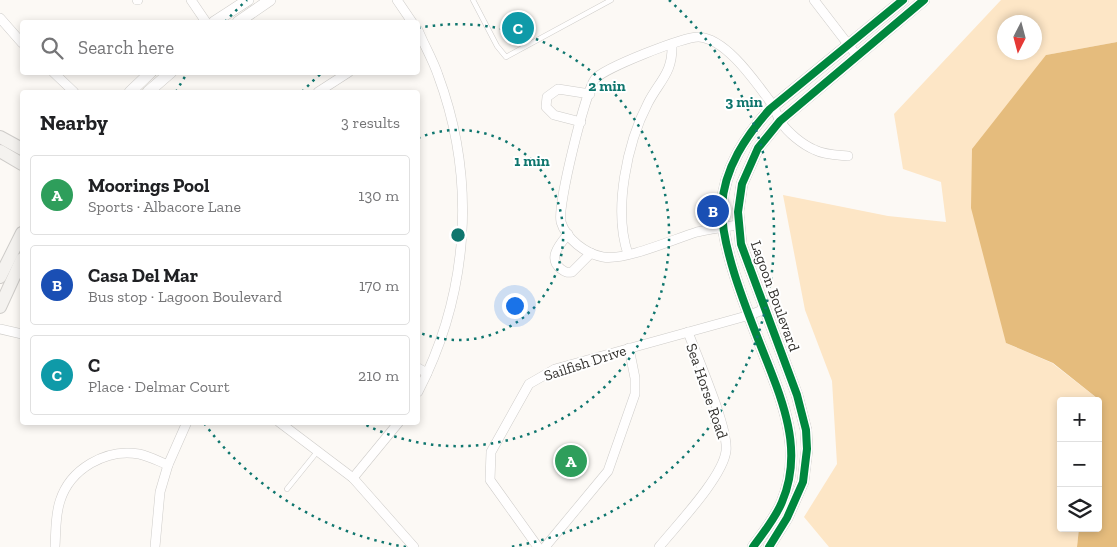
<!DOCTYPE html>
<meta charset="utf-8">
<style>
:root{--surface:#fff;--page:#f2f2f2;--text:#202124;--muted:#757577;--line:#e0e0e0;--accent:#797673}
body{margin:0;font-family:"Zilla Slab",serif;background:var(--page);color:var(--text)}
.controls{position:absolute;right:15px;bottom:15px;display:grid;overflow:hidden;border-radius:5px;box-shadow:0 2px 8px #0003}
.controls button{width:45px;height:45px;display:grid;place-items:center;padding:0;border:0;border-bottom:1px solid var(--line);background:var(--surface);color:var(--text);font:25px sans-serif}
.compass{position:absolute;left:997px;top:15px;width:45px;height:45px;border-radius:50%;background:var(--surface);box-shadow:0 2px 8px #0003;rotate:186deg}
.you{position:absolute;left:514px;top:305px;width:18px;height:18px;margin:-12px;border:4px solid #fff;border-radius:50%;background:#1a73e8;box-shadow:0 0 0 8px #1a73e833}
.badge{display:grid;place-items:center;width:32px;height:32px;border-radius:50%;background:var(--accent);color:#fff;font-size:16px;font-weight:700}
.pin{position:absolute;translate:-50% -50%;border:2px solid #fff;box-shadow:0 1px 5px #0006}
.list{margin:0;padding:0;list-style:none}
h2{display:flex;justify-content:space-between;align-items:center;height:65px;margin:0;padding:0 20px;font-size:21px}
h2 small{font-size:16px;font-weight:400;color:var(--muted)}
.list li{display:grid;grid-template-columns:32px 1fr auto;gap:15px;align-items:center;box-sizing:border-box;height:80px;margin:0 10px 10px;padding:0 10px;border:1px solid var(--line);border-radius:5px}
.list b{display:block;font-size:19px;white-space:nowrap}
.list p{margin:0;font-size:16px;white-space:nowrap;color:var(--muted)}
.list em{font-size:16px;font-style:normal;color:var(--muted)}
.icon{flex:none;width:28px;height:28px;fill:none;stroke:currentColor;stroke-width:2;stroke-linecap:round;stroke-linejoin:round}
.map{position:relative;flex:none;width:1117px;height:547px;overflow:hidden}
.search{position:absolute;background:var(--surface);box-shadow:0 2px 8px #0003;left:20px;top:20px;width:400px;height:55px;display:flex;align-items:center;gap:12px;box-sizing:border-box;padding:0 18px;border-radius:5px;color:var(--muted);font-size:19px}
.panel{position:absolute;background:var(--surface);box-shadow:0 2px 8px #0003;left:20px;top:90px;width:400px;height:335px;border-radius:5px}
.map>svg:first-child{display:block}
.green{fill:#fde6c6;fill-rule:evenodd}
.water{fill:#e5bc7d}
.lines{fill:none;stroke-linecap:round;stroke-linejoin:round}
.service-casing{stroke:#ceccc9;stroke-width:5.5}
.minor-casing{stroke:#ceccc9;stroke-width:10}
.tertiary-casing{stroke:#ceccc9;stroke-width:12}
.secondary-casing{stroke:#ceccc9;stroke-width:14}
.service{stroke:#fffefe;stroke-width:4.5}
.minor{stroke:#fffefe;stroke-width:9}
.tertiary{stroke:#fffefe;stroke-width:11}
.secondary{stroke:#f4f2ef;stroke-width:12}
.cycleway-casing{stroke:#fff;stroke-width:11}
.cycleway{stroke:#00873e;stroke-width:8}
.ring{fill:none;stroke:#0f766e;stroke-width:2.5;stroke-dasharray:2.5 5}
.labels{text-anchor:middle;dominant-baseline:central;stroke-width:4;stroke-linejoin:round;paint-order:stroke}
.street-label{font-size:15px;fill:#32302d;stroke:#fff}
.centre{fill:#0f766e;stroke:#fff;stroke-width:2.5}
.ring-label{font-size:15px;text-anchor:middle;font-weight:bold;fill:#0f766e;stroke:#fff;stroke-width:4;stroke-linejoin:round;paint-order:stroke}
</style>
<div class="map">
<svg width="1117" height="547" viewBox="0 0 1117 547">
<rect width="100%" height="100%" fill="#fcf9f5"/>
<path class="green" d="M 1001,0 L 1117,0 L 1117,42 L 1046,55 L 1006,343 L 1052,363 L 1102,402 L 1098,424 L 1098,401 L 1061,401 L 1061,528 L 1079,528 L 1077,547 L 829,547 L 804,517 L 837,464 L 832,381 L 805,310 L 783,195 L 888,216 L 946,222 L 941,182 L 903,169 L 894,114 ZM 1004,22 L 1034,22 L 1034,52 L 1004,52 Z"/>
<polygon class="water" points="1117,42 1117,547 1077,547 1079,528 1098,528 1098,424 1102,402 1053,363 1006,343 971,208 972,149 1046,55"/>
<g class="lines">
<g class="service-casing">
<g id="service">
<polyline points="473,0 497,46 506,57 611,0"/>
<polyline points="287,489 317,452"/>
</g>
</g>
<g class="minor-casing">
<g id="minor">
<polyline points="137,0 138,0"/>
<polyline points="191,0 206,22"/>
<polyline points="397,0 412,22"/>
<polyline points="814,0 857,56"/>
<polyline points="0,18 22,43"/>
<path d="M 418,30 C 424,45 433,60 438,75 C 477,180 469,293 418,392"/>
<polyline points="53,72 74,92"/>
<polyline points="318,92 349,72"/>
<polyline points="581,122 554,115 546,107 547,97 558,89 590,94"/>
<path d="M 738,225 C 725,227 711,229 697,232 C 674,239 625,261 603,257 C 586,254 566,239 561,222 C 557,206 585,93 595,79 C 604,68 685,36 699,37 C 727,39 756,83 772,104 C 776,110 777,116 780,121 C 788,133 803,145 815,150 C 825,155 837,155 848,156"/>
<path d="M 568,234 C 560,244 547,258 561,269 C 565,272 567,273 572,272 L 591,253"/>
<path d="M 628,254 C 613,210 627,143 648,103 C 660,80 673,73 672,44"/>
<polyline points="0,329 22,334"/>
<polyline points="418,368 427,373"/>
<polyline points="279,422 353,478 414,547"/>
<polyline points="353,478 399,422"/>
<path d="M 55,547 C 56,532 55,516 60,501 C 70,469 106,448 139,454 C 149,456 158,461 168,465"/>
<polyline points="155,547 160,492 168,465 187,422"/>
<polyline points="538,547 490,480 491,452 529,384 555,369 750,315 765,309"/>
<polyline points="545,547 608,471 635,394 635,378 629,348"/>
<path d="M 659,547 C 676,526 723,477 726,451 C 729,429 697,357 688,332"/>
</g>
</g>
<g class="tertiary-casing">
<g id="tertiary">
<polyline points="214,22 248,0"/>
<polyline points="238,22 270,0"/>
<polyline points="130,92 151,72"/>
<polyline points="148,92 171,72"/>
<path d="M 753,547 C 763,533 775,519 782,502 C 800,460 789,418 773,377 C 756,332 720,252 722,206 C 724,168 746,136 770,109 L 903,0"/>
<polyline points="769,547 787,518 803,482 807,449 806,430 797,395 741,244 738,212 742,184 758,148 780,121 924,0"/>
</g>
</g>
<g class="secondary-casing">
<g id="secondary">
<polyline points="0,137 22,149"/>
<polyline points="0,151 22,164"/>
<polyline points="0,277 22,233"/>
<polyline points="0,307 22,259"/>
</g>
</g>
<use href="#service" class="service"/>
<use href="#minor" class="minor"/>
<use href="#tertiary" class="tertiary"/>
<use href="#secondary" class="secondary"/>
<g class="cycleway-casing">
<g id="cycleway">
<path d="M 753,547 C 763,533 775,519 782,502 C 800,460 789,418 773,377 C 756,332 720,252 722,206 C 724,168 746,136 770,109 L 903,0"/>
<polyline points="769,547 787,518 803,482 807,449 806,430 797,395 741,244 738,212 742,184 758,148 780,121 924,0"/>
</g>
</g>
<use href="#cycleway" class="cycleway"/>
</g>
<g class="ring">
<path d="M418 138A105 105 0 1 1 418 332"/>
<path d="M302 92A211 211 0 0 1 322 73M418 28A211 211 0 1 1 362 423"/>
<path d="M406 547A316 316 0 0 1 204 423M176 92A316 316 0 0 1 186 75M225 22A316 316 0 0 1 247 0M669 0A316 316 0 0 1 510 547"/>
</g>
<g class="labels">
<g class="street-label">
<text transform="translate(775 296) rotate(70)">Lagoon Boulevard</text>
<text transform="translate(585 363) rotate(-18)">Sailfish Drive</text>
<text transform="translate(707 391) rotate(71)">Sea Horse Road</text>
</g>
</g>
<circle cx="458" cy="235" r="8" class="centre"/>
<g class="ring-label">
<text x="607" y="91">2 min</text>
<text x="744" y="107">3 min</text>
<text x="532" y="166">1 min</text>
</g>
</svg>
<div class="controls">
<button>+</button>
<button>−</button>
<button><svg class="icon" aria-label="layers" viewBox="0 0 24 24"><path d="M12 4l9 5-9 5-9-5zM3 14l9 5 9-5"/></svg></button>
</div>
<svg class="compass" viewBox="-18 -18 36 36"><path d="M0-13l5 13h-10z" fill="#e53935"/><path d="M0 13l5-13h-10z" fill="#757577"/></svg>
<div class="you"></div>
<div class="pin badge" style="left:571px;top:461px;background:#2e9e5b">A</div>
<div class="pin badge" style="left:713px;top:211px;background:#1a4fb4">B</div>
<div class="pin badge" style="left:518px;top:28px;background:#0f9aa8">C</div>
<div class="search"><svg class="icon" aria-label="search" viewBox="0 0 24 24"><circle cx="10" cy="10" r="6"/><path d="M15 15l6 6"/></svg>Search here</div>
<section class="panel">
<h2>Nearby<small>3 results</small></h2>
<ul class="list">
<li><span class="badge" style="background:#2e9e5b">A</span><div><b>Moorings Pool</b><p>Sports · Albacore Lane</p></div><em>130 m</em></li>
<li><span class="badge" style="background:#1a4fb4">B</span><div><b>Casa Del Mar</b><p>Bus stop · Lagoon Boulevard</p></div><em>170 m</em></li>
<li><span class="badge" style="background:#0f9aa8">C</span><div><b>C</b><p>Place · Delmar Court</p></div><em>210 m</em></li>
</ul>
</section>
</div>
